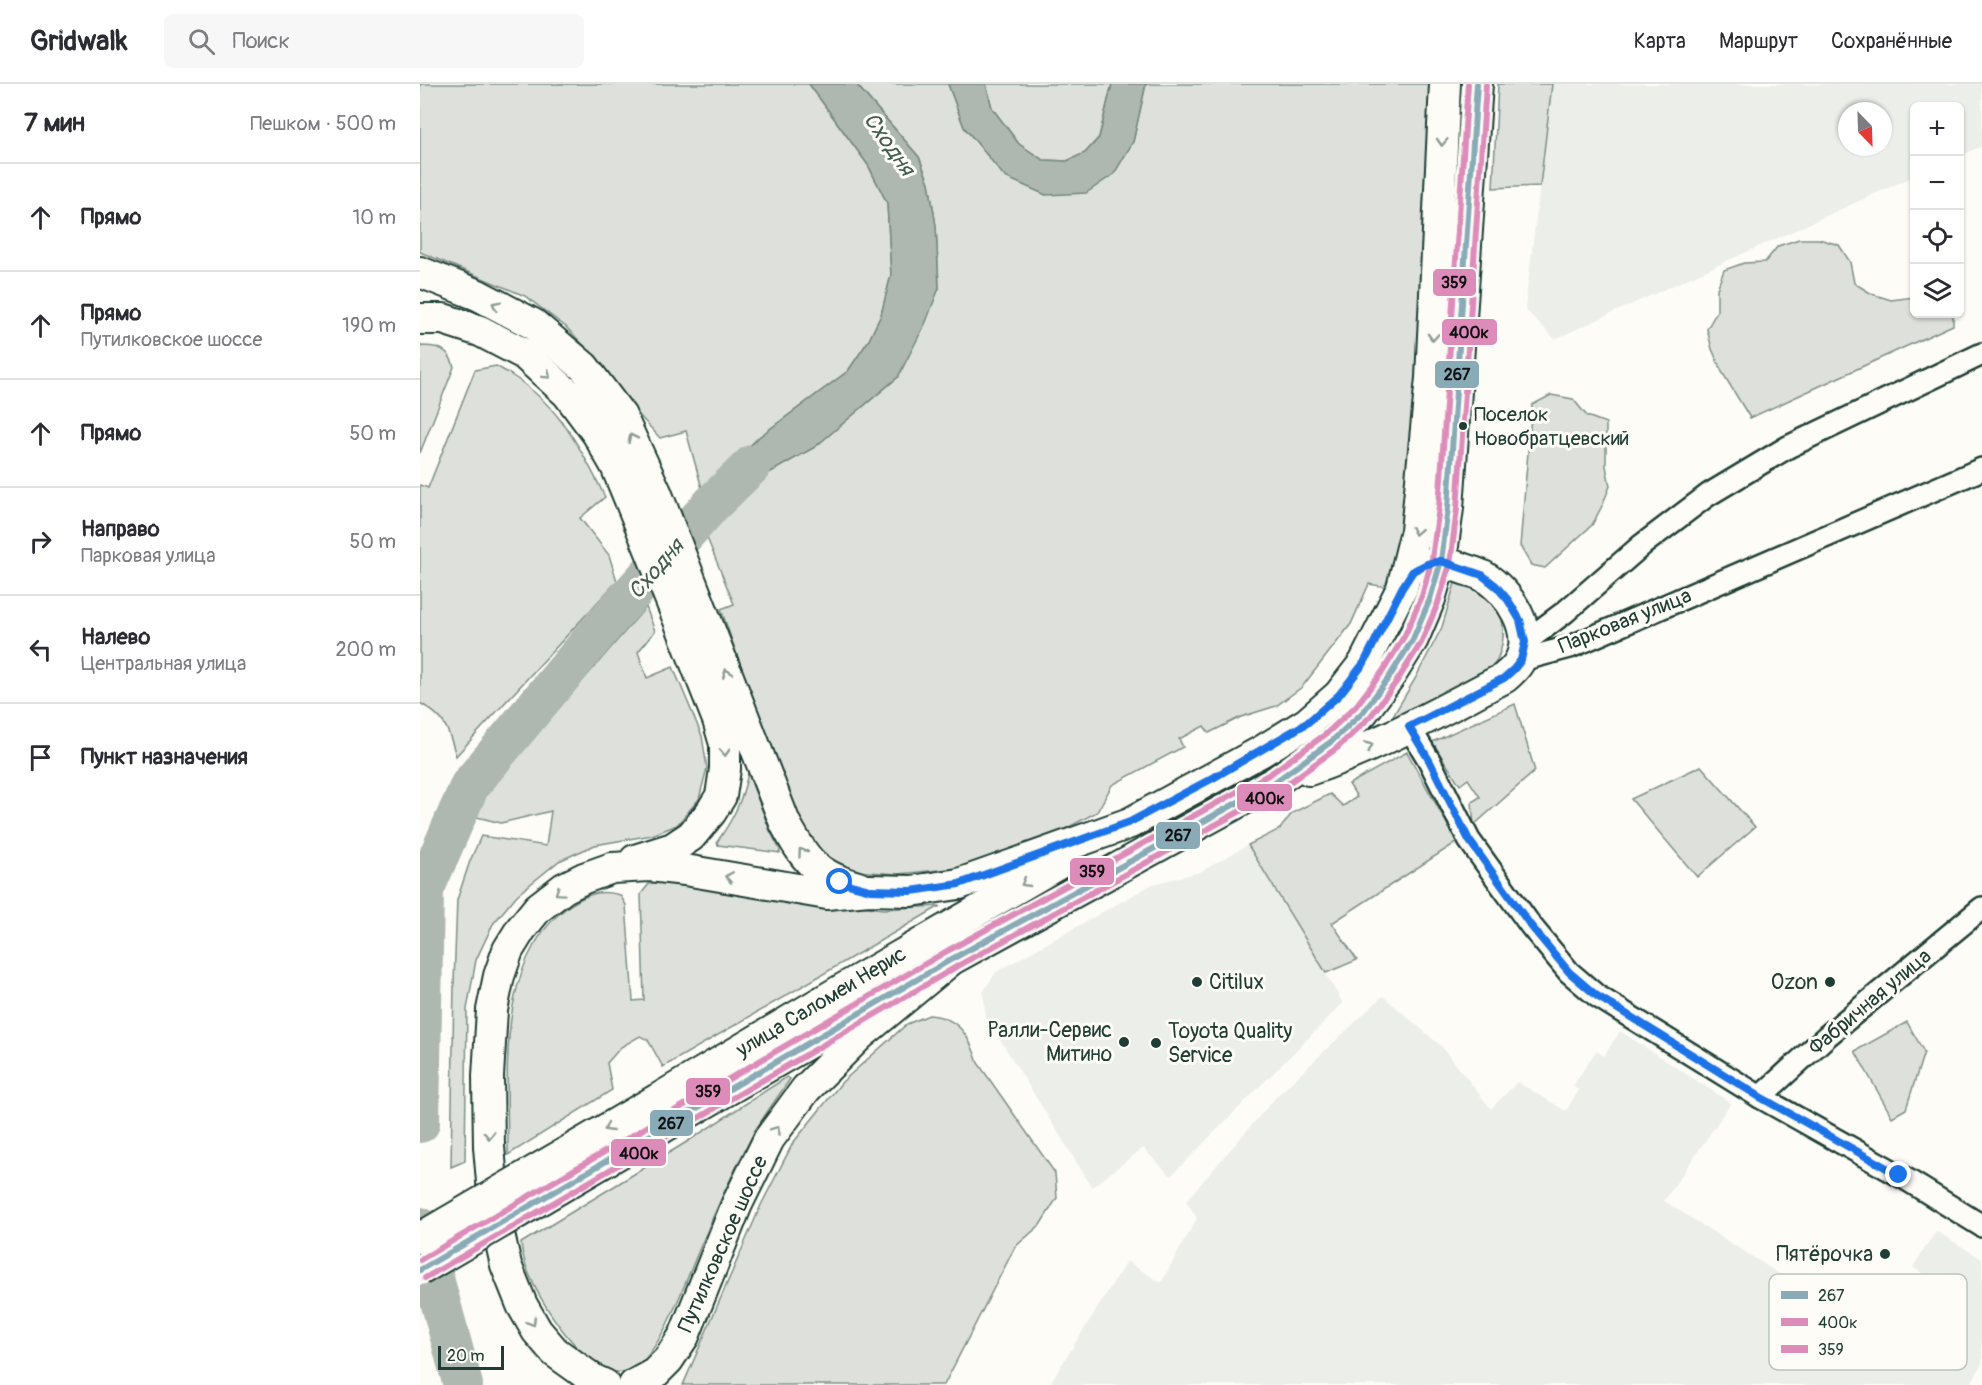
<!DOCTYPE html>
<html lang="ru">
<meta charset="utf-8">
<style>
:root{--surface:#fff;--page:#f7f7f7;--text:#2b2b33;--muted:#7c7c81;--line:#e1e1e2}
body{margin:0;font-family:Pangolin,sans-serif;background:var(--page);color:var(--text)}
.controls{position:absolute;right:18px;top:18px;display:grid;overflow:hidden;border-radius:9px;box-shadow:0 2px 4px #0004}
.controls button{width:54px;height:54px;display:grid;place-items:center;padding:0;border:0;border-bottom:2px solid var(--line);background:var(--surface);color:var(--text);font:30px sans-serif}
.compass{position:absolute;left:1418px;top:18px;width:54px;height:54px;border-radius:50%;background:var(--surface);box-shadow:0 2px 4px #0004;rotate:157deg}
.scale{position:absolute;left:18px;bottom:15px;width:66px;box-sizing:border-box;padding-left:6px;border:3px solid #1f3d34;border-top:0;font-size:16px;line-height:21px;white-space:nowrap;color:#1f3d34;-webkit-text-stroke:4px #fdfcf7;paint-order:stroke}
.stop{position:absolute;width:18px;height:18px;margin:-14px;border:4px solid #1a73e8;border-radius:50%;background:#fff}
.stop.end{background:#1a73e8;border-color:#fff;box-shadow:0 2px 6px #0008}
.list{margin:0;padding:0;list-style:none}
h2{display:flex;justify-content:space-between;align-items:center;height:78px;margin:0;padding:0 24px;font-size:26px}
h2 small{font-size:20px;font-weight:400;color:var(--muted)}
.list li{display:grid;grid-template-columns:39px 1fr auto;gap:18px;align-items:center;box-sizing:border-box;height:108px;padding:0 24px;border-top:2px solid var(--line)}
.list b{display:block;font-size:22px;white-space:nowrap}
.list p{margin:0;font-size:20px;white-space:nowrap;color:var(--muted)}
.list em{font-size:20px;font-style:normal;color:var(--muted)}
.icon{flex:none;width:33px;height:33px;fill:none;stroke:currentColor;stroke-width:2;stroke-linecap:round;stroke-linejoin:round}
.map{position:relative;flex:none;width:1562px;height:1301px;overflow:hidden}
header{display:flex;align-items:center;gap:36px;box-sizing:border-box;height:84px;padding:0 30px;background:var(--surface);border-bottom:2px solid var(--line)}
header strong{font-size:28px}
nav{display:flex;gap:33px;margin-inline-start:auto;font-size:21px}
.search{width:420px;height:54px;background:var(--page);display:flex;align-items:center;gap:15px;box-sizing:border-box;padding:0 21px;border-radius:9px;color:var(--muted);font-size:22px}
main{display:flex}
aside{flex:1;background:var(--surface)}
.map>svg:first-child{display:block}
.built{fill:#eceee9;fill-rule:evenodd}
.green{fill:#dde0db;stroke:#7e8e88;stroke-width:1.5}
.water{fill:#aeb8b1;stroke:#75877f;stroke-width:1.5}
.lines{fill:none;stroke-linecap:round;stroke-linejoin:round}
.river{stroke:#aeb8b1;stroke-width:40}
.street-casing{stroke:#1f3d34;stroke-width:26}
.secondary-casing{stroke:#1f3d34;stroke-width:34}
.street{stroke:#fdfcf7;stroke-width:21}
.secondary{stroke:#fdfcf7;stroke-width:30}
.secondary-bridge-casing{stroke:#1f3d34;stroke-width:34;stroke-linecap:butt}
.secondary-bridge{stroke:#fdfcf7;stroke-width:30}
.bus-1-casing{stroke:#fdfcf7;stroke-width:10}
.bus-2-casing{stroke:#fdfcf7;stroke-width:10}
.bus-3-casing{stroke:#fdfcf7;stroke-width:10}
.bus-1{stroke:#89abb8;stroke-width:6}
.bus-2{stroke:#dd8cba;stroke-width:6}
.bus-3{stroke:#dd8cba;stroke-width:6}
.oneway{stroke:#8e9c96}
.route{stroke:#1a73e8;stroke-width:8}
.bus-dot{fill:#1f3d34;stroke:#fdfcf7;stroke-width:2}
.labels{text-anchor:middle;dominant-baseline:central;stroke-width:6;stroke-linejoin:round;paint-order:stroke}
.bus-label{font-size:20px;fill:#1f3d34;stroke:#fdfcf7;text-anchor:start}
.street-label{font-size:21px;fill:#1f3d34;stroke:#fdfcf7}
.poi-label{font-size:21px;fill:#1f3d34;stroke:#fdfcf7;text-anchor:end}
.water-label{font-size:22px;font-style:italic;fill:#435c53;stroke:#fdfcf7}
.key{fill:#fdfcf7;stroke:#bac3bc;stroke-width:1.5}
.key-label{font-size:16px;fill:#1f3d34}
.line-badge{stroke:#fdfcf7;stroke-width:2}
.pale-badge-label{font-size:16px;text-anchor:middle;font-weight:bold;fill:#111}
</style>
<header>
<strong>Gridwalk</strong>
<div class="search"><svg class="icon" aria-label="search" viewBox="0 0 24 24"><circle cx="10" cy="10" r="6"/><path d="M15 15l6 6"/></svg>Поиск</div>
<nav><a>Карта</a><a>Маршрут</a><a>Сохранённые</a></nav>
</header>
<main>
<aside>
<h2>7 мин<small>Пешком · 500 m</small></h2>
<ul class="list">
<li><svg class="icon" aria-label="ahead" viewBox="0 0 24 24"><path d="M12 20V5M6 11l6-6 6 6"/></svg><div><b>Прямо</b></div><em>10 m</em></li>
<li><svg class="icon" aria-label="ahead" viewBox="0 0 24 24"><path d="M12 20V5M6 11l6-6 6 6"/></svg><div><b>Прямо</b><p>Путилковское шоссе</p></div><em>190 m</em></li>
<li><svg class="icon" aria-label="ahead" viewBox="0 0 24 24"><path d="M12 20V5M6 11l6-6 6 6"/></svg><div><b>Прямо</b></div><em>50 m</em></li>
<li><svg class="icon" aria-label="right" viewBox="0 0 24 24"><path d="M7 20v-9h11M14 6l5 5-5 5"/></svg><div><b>Направо</b><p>Парковая улица</p></div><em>50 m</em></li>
<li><svg class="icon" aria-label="left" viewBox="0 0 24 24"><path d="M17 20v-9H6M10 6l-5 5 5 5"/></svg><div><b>Налево</b><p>Центральная улица</p></div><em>200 m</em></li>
<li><svg class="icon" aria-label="arrive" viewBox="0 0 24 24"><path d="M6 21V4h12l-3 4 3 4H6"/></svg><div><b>Пункт назначения</b></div></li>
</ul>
</aside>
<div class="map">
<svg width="1562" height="1301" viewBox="0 0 1562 1301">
<rect width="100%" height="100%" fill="#fdfcf7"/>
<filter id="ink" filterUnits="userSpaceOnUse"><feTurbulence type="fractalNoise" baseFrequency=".0167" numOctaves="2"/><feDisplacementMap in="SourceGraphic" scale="12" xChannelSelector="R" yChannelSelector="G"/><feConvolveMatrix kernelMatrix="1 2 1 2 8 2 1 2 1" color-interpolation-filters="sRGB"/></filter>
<g filter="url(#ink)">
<g class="built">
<path d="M 1132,0 L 1562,0 L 1562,62 L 1540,72 L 1540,22 L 1494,22 L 1494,92 L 1135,255 L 1105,225 ZM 1427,27 L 1463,27 L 1463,63 L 1427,63 Z"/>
<polygon points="828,761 923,919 751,1092 723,1064 672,1103 566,933 563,908 576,888 733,800 780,788"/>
<polygon points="963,912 1023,964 1071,1025 1097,998 1146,1027 1159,1006 1153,1002 1176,967 1184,972 1200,947 1311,1019 1244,1117 1410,1222 1407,1226 1459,1258 1502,1189 1493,1183 1516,1147 1562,1175 1562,1280 1550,1301 629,1301 707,1177 741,1199 777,1134 766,1117 856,1013"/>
</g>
<g class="green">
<polygon points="0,0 389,0 448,81 467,119 471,191 461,231 449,256 428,287 339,353 283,408 266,347 240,354 208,319 179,277 146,243 105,212 0,168"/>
<polygon points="436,0 528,0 544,43 585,93 626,111 713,58 726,0 1010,0 999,324 985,440 966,503 949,500 931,540 882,603 856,622 821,633 789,649 784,642 759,655 763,663 692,701 677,728 617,760 549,783 478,790 435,787 410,779 391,762 367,716 301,525 314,520 285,449 340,394 395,363 478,293 519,204 516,142 509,99 499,73"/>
<polygon points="566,0 692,0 679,53 665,69 647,77 623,76 599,60 572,24"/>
<polygon points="1078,0 1132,0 1120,102 1073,104"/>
<polygon points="1379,155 1399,155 1419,161 1430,178 1434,199 1452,210 1471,216 1494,213 1494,230 1533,230 1533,241 1330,334 1302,288 1292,265 1287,245 1297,227 1297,205 1304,186 1324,179 1345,178 1358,162"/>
<path d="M 0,262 C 18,262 29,264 34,283 L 0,369 Z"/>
<path d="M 76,282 C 134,313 157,356 185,413 L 160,434 L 189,471 L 197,497 L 36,672 C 28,644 26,634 0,619 L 0,401 L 8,404 L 55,286 Z"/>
<polygon points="1131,311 1153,315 1167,332 1186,339 1186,382 1190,402 1182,422 1172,441 1125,484 1111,481 1100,462 1112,321"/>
<path d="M 1035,499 C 1044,501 1056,503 1063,508 C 1090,526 1087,563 1071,586 L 974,635 L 973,632 L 995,595 L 1022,543 Z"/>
<polygon points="226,523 235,547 218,568 227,594 253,583 282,652 287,684 279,715 257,741 232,751 175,761 139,777 97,811 73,840 56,876 47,925 45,1077 31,1083 34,899 37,816 50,777 61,752 126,762 131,727 81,739 53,732 71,703"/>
<polygon points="1095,620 1115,687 1054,741 1052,718 1060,713 1048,695 1040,701 1012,658"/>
<polygon points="987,668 1037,758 912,839 937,876 906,889 828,761 860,745 872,729 910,710 923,722 937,713 929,700"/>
<polygon points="1281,682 1335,743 1277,793 1211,715"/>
<path d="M 328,689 L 350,747 L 360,766 L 360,769 L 298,761 L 297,758 C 314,734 322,717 328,689 Z"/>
<path d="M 241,796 L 463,825 L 520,822 L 243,983 L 228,956 L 220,952 L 201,963 L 187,979 L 192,1006 L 88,1071 C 88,991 75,875 149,822 C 167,810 180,805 200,811 L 206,821 L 213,917 L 224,916 L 221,810 L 229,800 Z"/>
<path d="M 509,931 C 539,933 550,953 558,979 L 635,1089 L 637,1114 L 620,1141 L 595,1163 L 524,1301 L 263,1301 L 341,1121 L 373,1059 L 422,998 L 487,940 Z"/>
<polygon points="1487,938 1504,968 1486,1025 1472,1033 1435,967"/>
<path d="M 367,993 L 370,995 C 356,1016 339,1037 328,1060 C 311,1092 296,1125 282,1159 C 268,1190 244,1263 217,1282 C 194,1299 170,1278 155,1261 C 132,1236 104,1193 101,1159 L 265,1059 Z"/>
</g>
<g class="water">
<polygon points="389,0 436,0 499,73 509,99 516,142 519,204 506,238 478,293 395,363 340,394 300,433 283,408 339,353 428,287 449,256 461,231 471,191 467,119 448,81"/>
<polygon points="528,0 566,0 572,24 599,60 623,76 647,77 665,69 679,54 692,0 726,0 713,58 694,90 666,109 626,111 585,93 544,43"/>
</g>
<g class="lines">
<g class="river">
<polyline points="0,1039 4,806 50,701 188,536 292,420 332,381"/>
<polyline points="0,1143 43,1301"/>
</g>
<g class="street-casing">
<g id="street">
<polyline points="1105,558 1145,528 1222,461 1288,411 1368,363 1562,270"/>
<polyline points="1101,576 1150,563 1562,385"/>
<polyline points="989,643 1009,676 1049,756 1111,842 1149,888 1177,912 1340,1013 1486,1095 1562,1142"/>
<polyline points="1340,1013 1407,952 1562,824"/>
</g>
</g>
<g class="secondary-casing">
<g id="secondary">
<path d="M 0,188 L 58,211 L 113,240 L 164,283 L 201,332 L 236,408 L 365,739 C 385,776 395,791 438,803"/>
<polyline points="0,235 23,235 60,247 104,270 148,310 177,349 196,382 258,534 298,636 305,660 305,685 301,712 291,728 271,752 253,764 215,776"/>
<path d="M 889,686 C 957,663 1020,627 1084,594 C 1090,589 1095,585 1099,578 C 1116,548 1089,507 1063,492 C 1056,488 1048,487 1041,484 C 1026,479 1016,475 1001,483"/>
<polyline points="238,1015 428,902 645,776"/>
<polyline points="252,1038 457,919"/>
<polyline points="185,1301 174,1296 135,1268 117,1247 102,1221 86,1181 75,1132 69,1063 68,992 72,926 79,892 88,866 101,845 118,824 144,804 164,794 192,784 230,782 265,786 407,810 449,806 491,807 539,800 710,739 842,667 887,639 919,611 944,579 982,504 996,447 1011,294 1025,0"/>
<polyline points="214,1301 234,1290 248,1276 264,1252 317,1120 349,1055 386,1005 439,952 532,875 855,698 912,657 943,628 970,592 993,555 1010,515 1021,477 1028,424 1057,0"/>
</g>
</g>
<use href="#street" class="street"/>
<use href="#secondary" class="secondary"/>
<g class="secondary-bridge-casing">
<g id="secondary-bridge">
<polyline points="0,1154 238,1015"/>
<polyline points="0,1186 252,1038"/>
</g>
</g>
<use href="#secondary-bridge" class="secondary-bridge"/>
<g class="bus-1-casing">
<polyline id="bus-1" points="0,1186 532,875 855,698 912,657 943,628 970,592 993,555 1010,515 1021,477 1028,424 1057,0"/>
</g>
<g class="bus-2-casing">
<polyline id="bus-2" points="5,1194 536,883 859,706 917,664 950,633 977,597 1001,559 1018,519 1030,480 1037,425 1066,1"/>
</g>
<g class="bus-3-casing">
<polyline id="bus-3" points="0,1176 527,867 850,690 906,650 936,622 963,587 985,551 1002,512 1012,475 1019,423 1048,0"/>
</g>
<use href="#bus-1" class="bus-1"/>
<use href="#bus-2" class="bus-2"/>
<use href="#bus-3" class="bus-3"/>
</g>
<defs><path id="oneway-chevron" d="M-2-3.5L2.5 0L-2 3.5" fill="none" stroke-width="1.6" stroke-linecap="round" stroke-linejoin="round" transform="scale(1.5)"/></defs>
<g class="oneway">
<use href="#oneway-chevron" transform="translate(1022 58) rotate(93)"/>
<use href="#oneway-chevron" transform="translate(76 221) rotate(-153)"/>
<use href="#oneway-chevron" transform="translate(1013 253) rotate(93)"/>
<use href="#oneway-chevron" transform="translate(127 291) rotate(42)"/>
<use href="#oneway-chevron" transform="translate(212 354) rotate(-116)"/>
<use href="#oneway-chevron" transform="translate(996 447) rotate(101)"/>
<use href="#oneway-chevron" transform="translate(307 589) rotate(-111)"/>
<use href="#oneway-chevron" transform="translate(949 662) rotate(-25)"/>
<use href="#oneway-chevron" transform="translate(305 668) rotate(87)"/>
<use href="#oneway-chevron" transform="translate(382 768) rotate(-125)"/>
<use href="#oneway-chevron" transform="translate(309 793) rotate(-171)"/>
<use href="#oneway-chevron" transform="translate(605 799) rotate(150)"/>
<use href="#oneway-chevron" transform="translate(139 808) rotate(145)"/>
<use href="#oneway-chevron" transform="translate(188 1044) rotate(150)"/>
<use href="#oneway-chevron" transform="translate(356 1046) rotate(-54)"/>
<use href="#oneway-chevron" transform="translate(69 1051) rotate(90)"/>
<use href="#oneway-chevron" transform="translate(112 1238) rotate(59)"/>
</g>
</g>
<g class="lines" filter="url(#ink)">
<polyline class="route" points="420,798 450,806 491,807 539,800 710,738 793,694 887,639 919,611 944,579 982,504 993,487 1007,480 1021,477 1062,491 1076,502 1088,516 1100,536 1105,558 1101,576 1094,585 1084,594 989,643 1009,676 1049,756 1111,842 1149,888 1177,912 1340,1013 1479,1091"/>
</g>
<g class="bus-dot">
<circle cx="1043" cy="342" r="5"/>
<circle cx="777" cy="898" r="6"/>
<circle cx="1410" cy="898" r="6"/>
<circle cx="704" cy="958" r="6"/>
<circle cx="736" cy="959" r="6"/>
<circle cx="1465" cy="1170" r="6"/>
</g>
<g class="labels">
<g class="bus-label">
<text x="1054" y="330">Поселок<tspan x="1054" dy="24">Новобратцевский</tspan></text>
</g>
<g class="street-label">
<text transform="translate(1205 537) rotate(-22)">Парковая улица</text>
<text transform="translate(401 918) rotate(-31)">улица Саломеи Нерис</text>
<text transform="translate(1450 918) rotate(-40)">Фабричная улица</text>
<text transform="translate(303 1160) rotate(-66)">Путилковское шоссе</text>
</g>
<g class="poi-label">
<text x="789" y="898" text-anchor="start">Citilux</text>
<text x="1398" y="898">Ozon</text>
<text x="692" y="946">Ралли-Сервис<tspan x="692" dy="24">Митино</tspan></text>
<text x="748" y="947" text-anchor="start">Toyota Quality<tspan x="748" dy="24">Service</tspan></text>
<text x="1453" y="1170">Пятёрочка</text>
</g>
<g class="water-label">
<text transform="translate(469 60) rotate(55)">Сходня</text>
<text transform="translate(236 485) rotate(-49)">Сходня</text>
</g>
</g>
<rect x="1349" y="1190" width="198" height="96" rx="9" class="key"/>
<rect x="1361" y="1207" width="27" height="8" fill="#89abb8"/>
<rect x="1361" y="1234" width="27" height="8" fill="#dd8cba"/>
<rect x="1361" y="1261" width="27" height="8" fill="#dd8cba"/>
<g class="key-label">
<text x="1398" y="1217">267</text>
<text x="1398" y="1244">400к</text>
<text x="1398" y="1271">359</text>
</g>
<g class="line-badge">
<rect x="1012" y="184" width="45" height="29" rx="6" fill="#dd8cba"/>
<rect x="1021" y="234" width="57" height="28" rx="6" fill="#dd8cba"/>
<rect x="1014" y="276" width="46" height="29" rx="6" fill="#89abb8"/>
<rect x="816" y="699" width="57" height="29" rx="6" fill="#dd8cba"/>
<rect x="735" y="737" width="46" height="29" rx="6" fill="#89abb8"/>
<rect x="649" y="773" width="46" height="29" rx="6" fill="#dd8cba"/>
<rect x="265" y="993" width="46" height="29" rx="6" fill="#dd8cba"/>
<rect x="229" y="1025" width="45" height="28" rx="6" fill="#89abb8"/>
<rect x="190" y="1054" width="57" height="29" rx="6" fill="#dd8cba"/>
</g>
<g class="pale-badge-label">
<text x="1034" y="204">359</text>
<text x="1049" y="254">400к</text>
<text x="1037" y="296">267</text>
<text x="845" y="720">400к</text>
<text x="758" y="757">267</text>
<text x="672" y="793">359</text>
<text x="288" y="1013">359</text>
<text x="251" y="1045">267</text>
<text x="219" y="1075">400к</text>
</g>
</svg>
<div class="controls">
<button>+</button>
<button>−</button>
<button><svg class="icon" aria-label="locate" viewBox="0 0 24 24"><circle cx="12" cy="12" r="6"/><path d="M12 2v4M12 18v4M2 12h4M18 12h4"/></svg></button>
<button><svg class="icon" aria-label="layers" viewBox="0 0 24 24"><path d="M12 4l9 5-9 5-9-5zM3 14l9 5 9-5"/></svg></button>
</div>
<svg class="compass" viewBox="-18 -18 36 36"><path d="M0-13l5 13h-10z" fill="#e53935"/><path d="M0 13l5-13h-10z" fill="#7c7c81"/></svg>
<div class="scale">20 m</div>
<div class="stop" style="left:420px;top:798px"></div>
<div class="stop end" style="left:1479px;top:1091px"></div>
</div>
</main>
